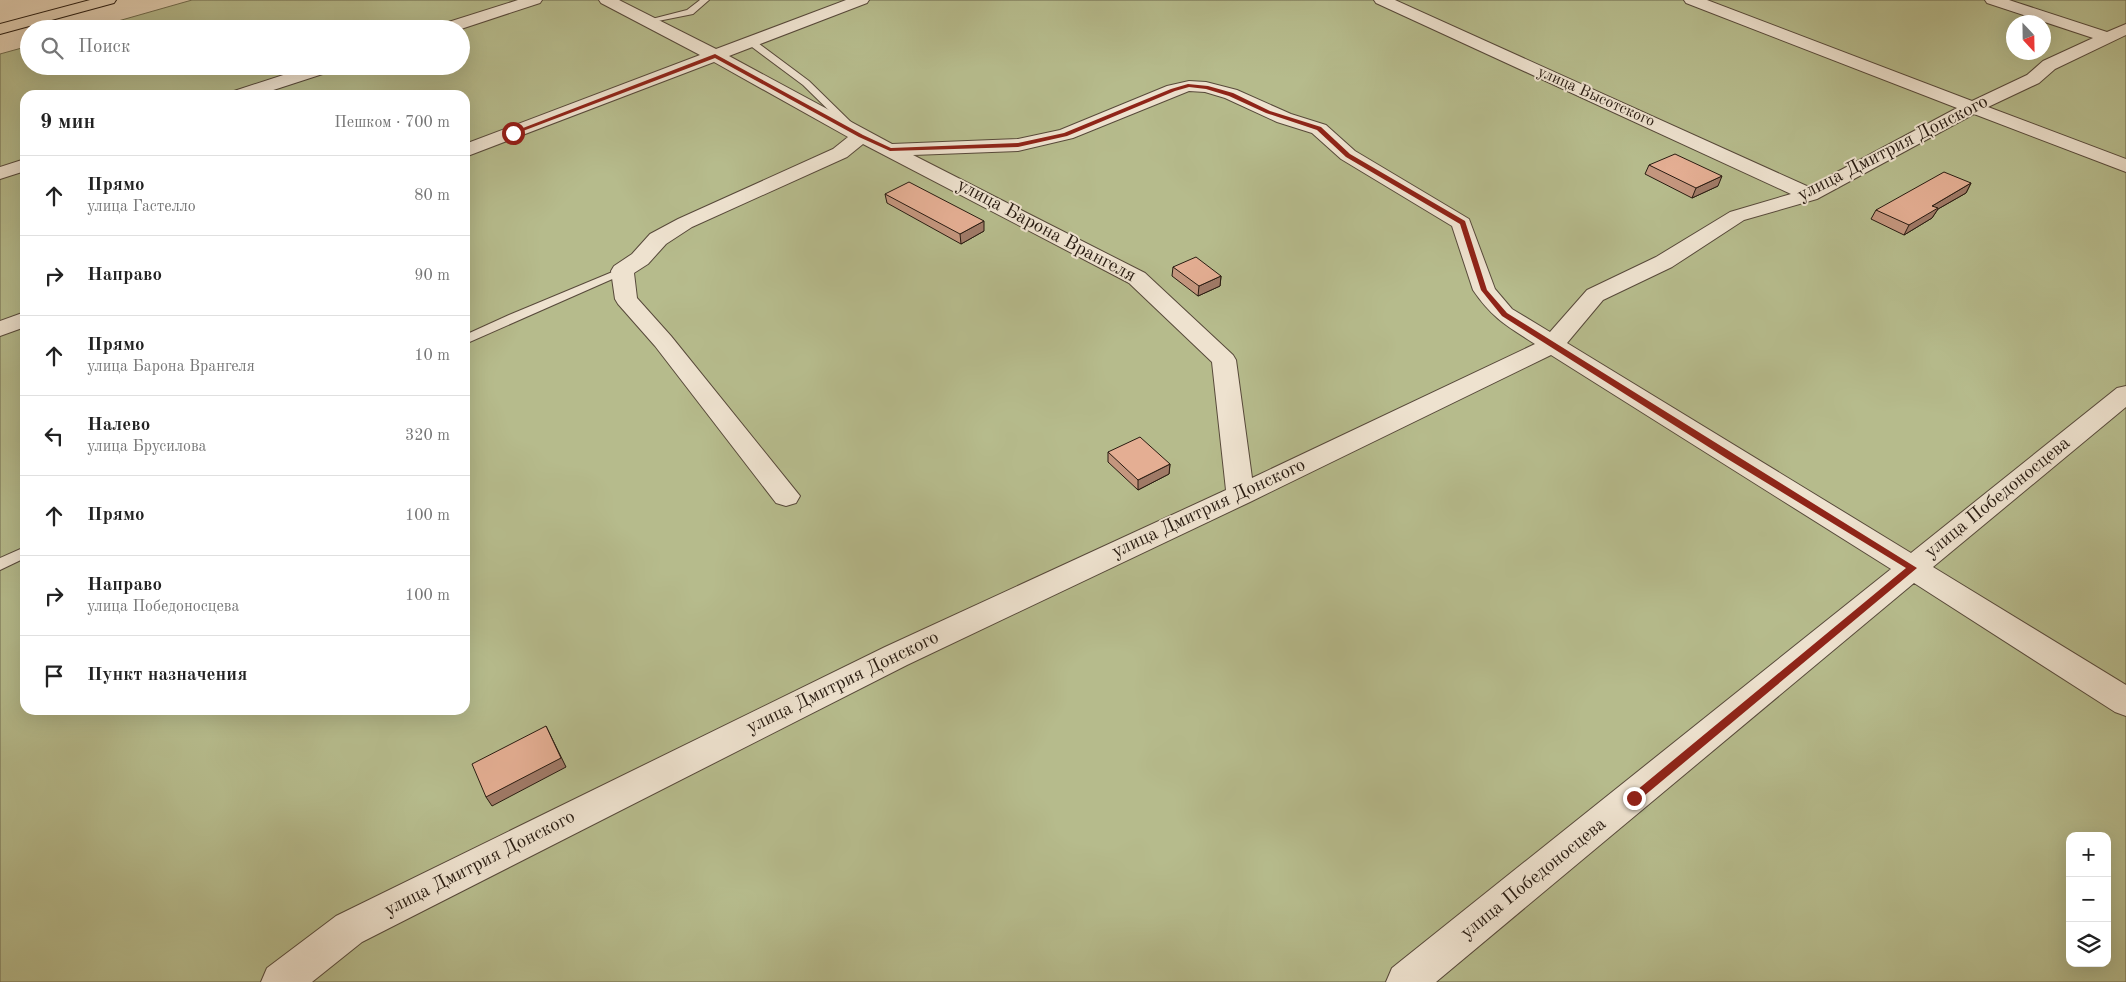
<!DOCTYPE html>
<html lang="ru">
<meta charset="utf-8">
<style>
:root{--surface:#fff;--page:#f2f2f2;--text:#222;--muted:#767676;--line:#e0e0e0}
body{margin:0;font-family:"Old Standard TT",serif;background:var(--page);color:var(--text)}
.controls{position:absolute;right:15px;bottom:15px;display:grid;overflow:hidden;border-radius:10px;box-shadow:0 5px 20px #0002}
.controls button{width:45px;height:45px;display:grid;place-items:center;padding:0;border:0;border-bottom:1px solid var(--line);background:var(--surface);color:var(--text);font:25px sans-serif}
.compass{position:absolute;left:2006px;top:15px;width:45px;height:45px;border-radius:50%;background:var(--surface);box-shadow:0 5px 20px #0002;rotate:158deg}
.stop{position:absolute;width:15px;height:15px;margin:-11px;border:4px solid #8f2418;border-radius:50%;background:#fff}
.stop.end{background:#8f2418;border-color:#fff;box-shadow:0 1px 5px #0008}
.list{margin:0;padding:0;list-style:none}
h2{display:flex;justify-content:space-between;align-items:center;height:65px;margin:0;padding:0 20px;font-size:21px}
h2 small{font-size:16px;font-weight:400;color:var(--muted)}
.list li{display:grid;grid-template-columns:32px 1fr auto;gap:15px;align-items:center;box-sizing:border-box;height:80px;padding:0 20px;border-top:1px solid var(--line)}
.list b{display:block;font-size:19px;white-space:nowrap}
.list p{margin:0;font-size:16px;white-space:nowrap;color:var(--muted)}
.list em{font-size:16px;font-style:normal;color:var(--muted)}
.icon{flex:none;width:28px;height:28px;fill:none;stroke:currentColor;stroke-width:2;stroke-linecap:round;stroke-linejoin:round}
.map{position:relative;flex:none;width:2126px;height:982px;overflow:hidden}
.search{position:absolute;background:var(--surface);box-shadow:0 5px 20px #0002;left:20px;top:20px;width:450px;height:55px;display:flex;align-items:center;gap:12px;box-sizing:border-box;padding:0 18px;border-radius:28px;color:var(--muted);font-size:19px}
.panel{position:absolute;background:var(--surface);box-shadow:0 5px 20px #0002;left:20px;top:90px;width:450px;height:625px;border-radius:15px}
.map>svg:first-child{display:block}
.green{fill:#b6bb8c;stroke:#6f6b4e;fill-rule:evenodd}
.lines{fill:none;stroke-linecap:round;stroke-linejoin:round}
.lane-casing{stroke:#57493a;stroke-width:2}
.street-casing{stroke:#57493a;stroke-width:2}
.primary-casing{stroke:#281b11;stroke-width:2}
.lane{fill:#eee2cf;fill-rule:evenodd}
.street{fill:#eee2cf;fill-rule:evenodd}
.primary{fill:#e5d2b5;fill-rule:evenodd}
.wall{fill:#c4967e;stroke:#281b11}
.shaded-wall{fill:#a07a67;stroke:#281b11}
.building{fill:#e4ae93;stroke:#281b11}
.route{fill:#8f2418}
.labels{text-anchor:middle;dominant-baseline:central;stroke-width:4;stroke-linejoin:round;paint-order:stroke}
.far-street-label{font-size:16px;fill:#281b11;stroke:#eee2cf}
.street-label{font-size:19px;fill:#281b11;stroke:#eee2cf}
</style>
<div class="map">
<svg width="2126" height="982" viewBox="0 0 2126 982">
<rect width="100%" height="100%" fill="#e5d2b5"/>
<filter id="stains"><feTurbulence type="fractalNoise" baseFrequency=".004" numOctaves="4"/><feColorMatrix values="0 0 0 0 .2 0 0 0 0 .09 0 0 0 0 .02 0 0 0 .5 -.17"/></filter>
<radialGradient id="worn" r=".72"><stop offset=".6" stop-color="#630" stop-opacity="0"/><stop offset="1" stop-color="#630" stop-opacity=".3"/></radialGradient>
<path class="green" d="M 192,0 L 2126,0 L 2126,982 L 0,982 L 0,54 L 29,46 L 29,66 L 461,66 L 461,29 L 90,29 ZM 2014,22 L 2044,22 L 2044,52 L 2014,52 ZM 25,95 L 465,95 L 465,710 L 25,710 ZM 2070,836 L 2107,836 L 2107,963 L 2070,963 Z"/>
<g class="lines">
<g class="lane-casing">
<g id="lane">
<polygon points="700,0 709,0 693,14 648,23 644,21 687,10"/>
<polygon points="748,40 754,40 809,81 856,127 856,131 850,131 803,85 748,44"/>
<polygon points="622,268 626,269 628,271 626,273 465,344 465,335 509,315"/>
<polygon points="25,547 25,558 0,570 0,558"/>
</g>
</g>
<g class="street-casing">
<g id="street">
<polygon points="518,0 542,0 540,3 461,29 437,29 439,25"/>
<path d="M 599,0 L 619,0 L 716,49 L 846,0 L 869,0 L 867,3 L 729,56 L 892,144 L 1018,139 L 1060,130 L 1167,86 L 1189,81 L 1206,82 L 1237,90 L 1291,114 L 1326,125 L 1355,151 L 1469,219 L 1495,289 L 1512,309 L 1550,332 L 1587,290 L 1656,257 L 1730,212 L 1791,194 L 1376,3 L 1374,0 L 1395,0 L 1809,187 L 1957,108 L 1686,3 L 1684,0 L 1707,0 L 1972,101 L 2027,75 L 2043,61 L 2093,38 L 1987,3 L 1985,0 L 2009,0 L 2107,32 L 2126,24 L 2126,35 L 2055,69 L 2039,83 L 1988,107 L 2126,159 L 2126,172 L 1974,114 L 1817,199 L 1744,220 L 1672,267 L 1603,300 L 1567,343 L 1911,553 L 2117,388 L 2126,386 L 2126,407 L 1933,567 L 2126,685 L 2126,716 L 2115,712 L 1914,583 L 1436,982 L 1386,982 L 1392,968 L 1891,569 L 1551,355 L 1250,502 L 907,665 L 362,942 L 312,982 L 261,982 L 267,968 L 336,916 L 885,647 L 1226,490 L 1212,362 L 1129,283 L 863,144 L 847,157 L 692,227 L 666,244 L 648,264 L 634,273 L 637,298 L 671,336 L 800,496 L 796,503 L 786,506 L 776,503 L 655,346 L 618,304 L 615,299 L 611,271 L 614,266 L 632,254 L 650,234 L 678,219 L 833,149 L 848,137 L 714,62 L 465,157 L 465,144 L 700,55 L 601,3 ZM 1189,91 L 1205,92 L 1225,98 L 1277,122 L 1312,133 L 1341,159 L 1452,226 L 1473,290 C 1492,318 1507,326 1535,344 L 1252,478 L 1236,360 L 1233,355 L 1145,273 L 913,155 L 1018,151 L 1073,138 Z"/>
<polygon points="311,66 338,66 335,70 258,95 231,95 234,91"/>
<polygon points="25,159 25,171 0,179 0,167"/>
<polygon points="25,312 25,327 0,336 0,321"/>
</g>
</g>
<g class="primary-casing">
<polygon id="primary" points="90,0 116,0 114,3 0,34 0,24"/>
</g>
<use href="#lane" class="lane"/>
<use href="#street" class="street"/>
<use href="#primary" class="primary"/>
</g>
<g class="wall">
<polygon points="1649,165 1718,186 1692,198 1645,174"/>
<polygon points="1971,183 1966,193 1938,209 1932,218 1904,235 1871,219 1876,210"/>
<polygon points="885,194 984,231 961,244 887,203"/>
<polygon points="1173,267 1221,276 1220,286 1198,296 1172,276"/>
<polygon points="1108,452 1170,464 1169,474 1138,490 1108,462"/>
</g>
<g class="shaded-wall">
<polygon points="1722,176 1718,186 1692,198 1696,188"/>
<polygon points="1971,183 1966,193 1938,209 1932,218 1904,235 1909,225 1932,206"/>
<polygon points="984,221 984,231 961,244 960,234"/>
<polygon points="1221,276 1220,286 1198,296 1199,286"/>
<polygon points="1170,464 1169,474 1138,490 1138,480"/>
<polygon points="546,726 566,767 492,806 486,797"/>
</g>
<g class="building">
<polygon points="1675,154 1722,176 1696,188 1649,165"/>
<polygon points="1944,172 1971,183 1932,206 1938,208 1909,225 1876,210"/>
<polygon points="909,182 984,221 960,234 885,194"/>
<polygon points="1196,257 1221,276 1199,286 1173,267"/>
<polygon points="1140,437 1170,464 1138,480 1108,452"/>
<polygon points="546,726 561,758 486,797 472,764"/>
</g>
<polygon class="route" points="715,54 863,135 891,148 1018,143 1064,133 1171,89 1188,84 1208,86 1233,93 1270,111 1321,127 1350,154 1465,221 1487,290 1507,313 1917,568 1638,801 1631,801 1629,798 1631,795 1906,568 1726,458 1502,316 1481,290 1460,224 1346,157 1317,130 1266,113 1229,96 1206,89 1189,87 1175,91 1067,136 1018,147 890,151 859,137 715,58 515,134 510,133"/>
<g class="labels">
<g class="far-street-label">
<text transform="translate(1596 97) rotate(24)">улица Высотского</text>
</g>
<g class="street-label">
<text transform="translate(1893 149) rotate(-27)">улица Дмитрия Донского</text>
<text transform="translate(1046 231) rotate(28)">улица Барона Врангеля</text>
<text transform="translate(1998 498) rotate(-39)">улица Победоносцева</text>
<text transform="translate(1209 509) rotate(-25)">улица Дмитрия Донского</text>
<text transform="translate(843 683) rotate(-26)">улица Дмитрия Донского</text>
<text transform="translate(480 864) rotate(-27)">улица Дмитрия Донского</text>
<text transform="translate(1534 879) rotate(-39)">улица Победоносцева</text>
</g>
</g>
<rect width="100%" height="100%" filter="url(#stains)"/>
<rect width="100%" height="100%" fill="url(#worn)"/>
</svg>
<div class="controls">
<button>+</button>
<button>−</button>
<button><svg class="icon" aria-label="layers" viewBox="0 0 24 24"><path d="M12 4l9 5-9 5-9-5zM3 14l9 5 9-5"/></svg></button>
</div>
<svg class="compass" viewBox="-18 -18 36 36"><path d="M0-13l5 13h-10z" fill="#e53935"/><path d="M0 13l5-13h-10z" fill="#767676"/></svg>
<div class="stop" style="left:513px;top:133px"></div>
<div class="stop end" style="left:1634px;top:798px"></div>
<div class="search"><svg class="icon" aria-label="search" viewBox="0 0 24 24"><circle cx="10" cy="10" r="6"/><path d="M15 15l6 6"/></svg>Поиск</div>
<section class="panel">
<h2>9 мин<small>Пешком · 700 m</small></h2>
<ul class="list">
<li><svg class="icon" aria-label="ahead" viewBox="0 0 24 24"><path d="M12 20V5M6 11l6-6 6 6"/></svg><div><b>Прямо</b><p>улица Гастелло</p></div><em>80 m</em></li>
<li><svg class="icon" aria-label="right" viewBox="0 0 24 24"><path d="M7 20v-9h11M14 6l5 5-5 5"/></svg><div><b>Направо</b></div><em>90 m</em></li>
<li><svg class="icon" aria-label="ahead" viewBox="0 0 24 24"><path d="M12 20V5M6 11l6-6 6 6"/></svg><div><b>Прямо</b><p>улица Барона Врангеля</p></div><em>10 m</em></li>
<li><svg class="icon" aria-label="left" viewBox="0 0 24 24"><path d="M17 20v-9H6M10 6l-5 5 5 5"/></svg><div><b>Налево</b><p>улица Брусилова</p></div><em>320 m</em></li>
<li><svg class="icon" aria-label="ahead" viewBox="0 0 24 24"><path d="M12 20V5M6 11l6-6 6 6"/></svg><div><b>Прямо</b></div><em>100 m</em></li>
<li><svg class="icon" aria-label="right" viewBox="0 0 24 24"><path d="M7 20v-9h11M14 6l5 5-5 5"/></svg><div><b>Направо</b><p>улица Победоносцева</p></div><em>100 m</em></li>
<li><svg class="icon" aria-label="arrive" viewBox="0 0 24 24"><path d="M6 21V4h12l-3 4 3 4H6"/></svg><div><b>Пункт назначения</b></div></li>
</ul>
</section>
</div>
